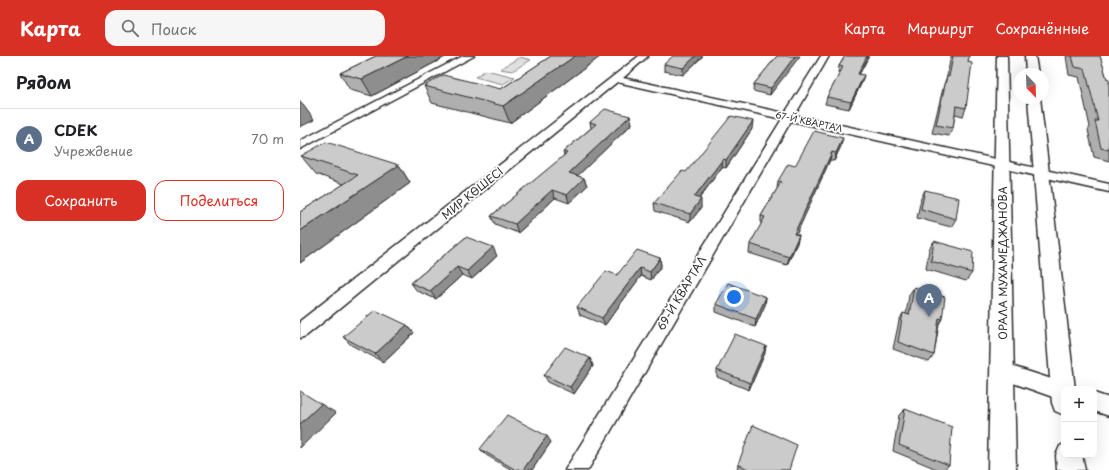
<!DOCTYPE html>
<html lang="ru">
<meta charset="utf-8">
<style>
:root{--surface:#fff;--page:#f6f6f6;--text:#202124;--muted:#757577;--line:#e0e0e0;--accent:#d93025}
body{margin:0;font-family:"Playpen Sans",sans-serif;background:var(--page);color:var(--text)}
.controls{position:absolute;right:12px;bottom:12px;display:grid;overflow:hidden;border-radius:8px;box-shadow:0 4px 16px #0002}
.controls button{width:36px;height:36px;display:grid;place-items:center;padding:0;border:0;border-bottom:1px solid var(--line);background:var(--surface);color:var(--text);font:20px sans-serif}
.compass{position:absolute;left:713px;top:12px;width:36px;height:36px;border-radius:50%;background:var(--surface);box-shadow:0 4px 16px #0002;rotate:157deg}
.you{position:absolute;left:434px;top:241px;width:14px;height:14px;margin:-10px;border:3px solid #fff;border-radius:50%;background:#1a73e8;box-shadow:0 0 0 6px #1a73e833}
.badge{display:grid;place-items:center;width:26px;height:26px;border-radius:50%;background:var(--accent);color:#fff;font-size:13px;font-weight:700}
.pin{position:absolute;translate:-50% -33px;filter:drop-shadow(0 1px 2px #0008)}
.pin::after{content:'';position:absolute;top:21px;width:14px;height:12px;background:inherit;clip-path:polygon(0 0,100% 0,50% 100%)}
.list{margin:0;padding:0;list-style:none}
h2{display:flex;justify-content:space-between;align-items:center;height:52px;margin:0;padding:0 16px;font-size:17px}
h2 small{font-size:13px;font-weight:400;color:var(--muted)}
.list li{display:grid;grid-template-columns:26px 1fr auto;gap:12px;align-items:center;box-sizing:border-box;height:60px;padding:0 16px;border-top:1px solid var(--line)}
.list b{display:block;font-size:15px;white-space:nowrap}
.list p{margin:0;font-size:13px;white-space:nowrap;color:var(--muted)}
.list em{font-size:13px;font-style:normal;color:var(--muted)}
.actions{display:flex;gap:8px;padding:12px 16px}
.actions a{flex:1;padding:9px 0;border:1px solid var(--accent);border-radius:12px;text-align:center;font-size:14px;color:var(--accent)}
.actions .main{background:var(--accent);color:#fff}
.icon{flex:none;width:22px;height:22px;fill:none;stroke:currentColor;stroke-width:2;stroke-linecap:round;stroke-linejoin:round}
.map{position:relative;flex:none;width:809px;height:414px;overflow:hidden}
header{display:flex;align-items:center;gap:24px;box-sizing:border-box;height:56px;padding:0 20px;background:var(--accent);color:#fff}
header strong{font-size:19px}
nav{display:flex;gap:22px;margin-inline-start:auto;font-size:14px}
.search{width:280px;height:36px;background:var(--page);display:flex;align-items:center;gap:10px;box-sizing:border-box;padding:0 14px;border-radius:12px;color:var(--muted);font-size:15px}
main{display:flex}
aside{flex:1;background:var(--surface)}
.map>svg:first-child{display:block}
.green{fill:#e0e0e0;stroke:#868686}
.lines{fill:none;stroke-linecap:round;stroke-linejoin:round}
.minor-casing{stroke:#2b2b2b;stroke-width:3}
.tertiary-casing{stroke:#2b2b2b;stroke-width:3}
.minor{fill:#fff;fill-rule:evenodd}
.tertiary{fill:#fff;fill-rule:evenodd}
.wall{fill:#afafaf;stroke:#2b2b2b}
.shaded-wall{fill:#8e8e8e;stroke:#2b2b2b}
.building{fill:#cbcbcb;stroke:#2b2b2b}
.labels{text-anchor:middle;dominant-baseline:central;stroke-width:3.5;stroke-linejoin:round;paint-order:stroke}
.far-street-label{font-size:9px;fill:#2b2b2b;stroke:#fff}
.street-label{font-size:11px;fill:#2b2b2b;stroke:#fff}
</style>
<header>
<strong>Карта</strong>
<div class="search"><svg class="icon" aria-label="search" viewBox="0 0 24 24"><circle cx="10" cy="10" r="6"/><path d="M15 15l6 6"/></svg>Поиск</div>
<nav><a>Карта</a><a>Маршрут</a><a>Сохранённые</a></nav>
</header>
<main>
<aside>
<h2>Рядом<small></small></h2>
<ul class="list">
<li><span class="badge" style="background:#5c6f8a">A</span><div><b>CDEK</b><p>Учреждение</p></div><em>70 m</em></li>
</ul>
<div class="actions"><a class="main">Сохранить</a><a>Поделиться</a></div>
</aside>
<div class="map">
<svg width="809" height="414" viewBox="0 0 809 414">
<rect width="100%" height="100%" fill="#fff"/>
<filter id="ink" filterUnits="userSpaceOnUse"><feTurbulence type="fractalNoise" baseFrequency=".025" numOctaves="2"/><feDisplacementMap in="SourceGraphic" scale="8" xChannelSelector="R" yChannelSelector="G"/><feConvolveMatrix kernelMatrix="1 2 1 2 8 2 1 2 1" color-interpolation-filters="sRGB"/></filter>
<g filter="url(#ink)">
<g class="green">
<polygon points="220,1 231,4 212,15 200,13"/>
<polygon points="186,14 215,21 203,28 175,21"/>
</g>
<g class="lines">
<g class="minor-casing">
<g id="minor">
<polygon points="163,0 174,0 0,93 0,85"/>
<polygon points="339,0 348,0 323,22 485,57 521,0 529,0 495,59 809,128 809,136 491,65 288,414 265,414 482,63 317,26 6,280 0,282 0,265"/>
<polygon points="702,307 764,327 771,330 772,333 764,333 764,345 696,321 693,315 696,309"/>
<polygon points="794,337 809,342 809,360 794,355"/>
</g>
</g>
<g class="tertiary-casing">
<g id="tertiary">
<polygon points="697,0 707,0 716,414 688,414"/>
<polygon points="725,0 735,0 738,18 726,18"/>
<polygon points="728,42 740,42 775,333 764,333 764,359 755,355 752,347"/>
<polygon points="764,388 764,399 782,399 785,414 757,414 756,399 760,390"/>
</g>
</g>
<use href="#minor" class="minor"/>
<use href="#tertiary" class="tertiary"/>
</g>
<g class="wall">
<polygon points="76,0 147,0 72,40 50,34 40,17"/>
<polygon points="251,0 301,0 210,67 132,47 124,30 201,33"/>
<polygon points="403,0 383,19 364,15 364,8"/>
<polygon points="477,0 470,39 453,35 454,28"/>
<polygon points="545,0 569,0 559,18 562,26 549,53 525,48 527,41 540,17 538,17 539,10"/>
<polygon points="651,0 669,0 668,6 666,52 663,60 655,58 653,72 649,80 632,77 644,28 647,20"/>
<polygon points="766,0 800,0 807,23 809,23 809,105 794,101 788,74 790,71 779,21 769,19"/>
<polygon points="330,60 332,68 277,120 284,122 287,130 269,147 255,142 218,177 195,168 191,160 264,100 263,96 291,72 290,66"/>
<polygon points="452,73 426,112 422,111 399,143 401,152 390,166 355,155 354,147 386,116"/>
<polygon points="541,90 534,105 530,104 496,178 499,179 497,187 487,209 449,197 450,188 461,169 461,160 477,133 478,125"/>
<polygon points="1,100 99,109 110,127 0,207 0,156 44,128 16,118"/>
<polygon points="625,134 656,163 651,171 617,162 621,142"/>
<polygon points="166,181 197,200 172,223 162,219 136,243 117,235 111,227"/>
<polygon points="634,185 672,217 666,225 626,213 629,193"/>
<polygon points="360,202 361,210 351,224 341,220 305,269 280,259 277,251 317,219"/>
<polygon points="614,231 642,263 639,268 634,299 629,306 593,293 599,265 603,257 606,258 609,239"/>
<polygon points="466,241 465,249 455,271 416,256 416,248"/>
<polygon points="107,269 114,277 83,306 51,289 43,281"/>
<polygon points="465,297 449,334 417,321 417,314"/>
<polygon points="290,302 293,310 274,338 248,326 244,319"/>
<polygon points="605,353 649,409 643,414 639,414 593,395 599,359"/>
<polygon points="251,386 232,414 212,414 186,399 180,393"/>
<polygon points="438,408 489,414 437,414"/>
</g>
<g class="shaded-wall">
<polygon points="108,0 147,0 72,40 62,23"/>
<polygon points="275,0 301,0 210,67 203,50"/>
<polygon points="396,0 403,0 383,19 383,12"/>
<polygon points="495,0 500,0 470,39 471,32"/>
<polygon points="567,0 569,0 556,25 558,18"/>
<polygon points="564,19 562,26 549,53 551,46"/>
<polygon points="0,46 1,46 14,64 0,71"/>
<polygon points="330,60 332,68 272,125 269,117"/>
<polygon points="453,65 452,73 426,112 426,104"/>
<polygon points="543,82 541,90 534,105 536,97"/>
<polygon points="532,96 530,104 493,186 494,178"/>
<polygon points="423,103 422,111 394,149 394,141"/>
<polygon points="99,109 110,127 0,207 0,175"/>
<polygon points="284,122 287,130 269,147 267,139"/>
<polygon points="252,134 255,142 218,177 215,168"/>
<polygon points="401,143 401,152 390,166 390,158"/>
<polygon points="499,179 497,187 487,209 489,201"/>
<polygon points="193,191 197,200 172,223 167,215"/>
<polygon points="360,202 361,210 351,224 350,216"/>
<polygon points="157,211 162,219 136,243 130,235"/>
<polygon points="340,212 341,220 305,269 302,262"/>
<polygon points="466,241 465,249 455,271 456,263"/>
<polygon points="107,269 114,277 83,306 75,298"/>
<polygon points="466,290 465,297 449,334 450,327"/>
<polygon points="290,302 293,310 274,338 270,331"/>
<polygon points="21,348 36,357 0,392 0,368"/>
<polygon points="247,380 251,386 232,414 223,414"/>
</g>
<g class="building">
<polygon points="76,0 108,0 62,23 40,17"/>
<polygon points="251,0 275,0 203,50 124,30 143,19 201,33"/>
<polygon points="373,0 396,0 383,12 364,8"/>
<polygon points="477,0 495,0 471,32 454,28"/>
<polygon points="545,0 567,0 558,18 564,19 551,46 527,41 543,11 539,10"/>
<polygon points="653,0 669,0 668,6 672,7 666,52 656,50 653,72 636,69 647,20 649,21"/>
<polygon points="772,0 800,0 807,23 809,23 809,94 801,92 795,65 798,65 785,13 775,11"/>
<polygon points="305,53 330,60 269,117 284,122 267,139 252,134 215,168 191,160 267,97 263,96 296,68 290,66"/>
<polygon points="431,60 453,65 426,104 423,103 394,141 401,143 390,158 354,147 382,115 386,116"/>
<polygon points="514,75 543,82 536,97 532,96 494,178 499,179 489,201 450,188 465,161 461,160 481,126 478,125 488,108 495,110"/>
<polygon points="26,86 99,109 0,175 0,156 58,119 1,100"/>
<polygon points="625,134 659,142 656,163 621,153"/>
<polygon points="166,181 193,191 167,215 157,211 130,235 111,227"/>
<polygon points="634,185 673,196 672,217 631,205"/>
<polygon points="337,194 360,202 350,216 340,212 302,262 277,251 306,215 317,219"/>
<polygon points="428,227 466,241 456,263 416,248"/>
<polygon points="614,231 645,241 642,263 639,262 634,299 598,286 603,257 609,259"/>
<polygon points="75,254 107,269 75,298 43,281"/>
<polygon points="435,278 466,290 450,327 417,314"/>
<polygon points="265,291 290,302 270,331 244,319"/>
<polygon points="0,335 21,348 0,368"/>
<polygon points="605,353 652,371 649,409 599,389"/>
<polygon points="207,359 247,380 223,414 216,414 180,393"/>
<polygon points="453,369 497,389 489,414 450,414 438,408"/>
</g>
</g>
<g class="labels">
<g class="far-street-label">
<text transform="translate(509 65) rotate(12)">67-Й КВАРТАЛ</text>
</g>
<g class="street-label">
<text transform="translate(172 137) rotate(-39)">МИР КӨШЕСІ</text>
<text transform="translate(702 207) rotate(-90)">ОРАЛА МУХАМЕДЖАНОВА</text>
<text transform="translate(381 237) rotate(-59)">69-Й КВАРТАЛ</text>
</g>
</g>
</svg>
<div class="controls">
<button>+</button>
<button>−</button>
</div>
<svg class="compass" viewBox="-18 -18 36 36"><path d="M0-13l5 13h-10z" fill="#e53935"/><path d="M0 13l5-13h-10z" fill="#757577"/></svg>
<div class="you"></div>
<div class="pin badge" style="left:629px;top:261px;background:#5c6f8a">A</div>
</div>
</main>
